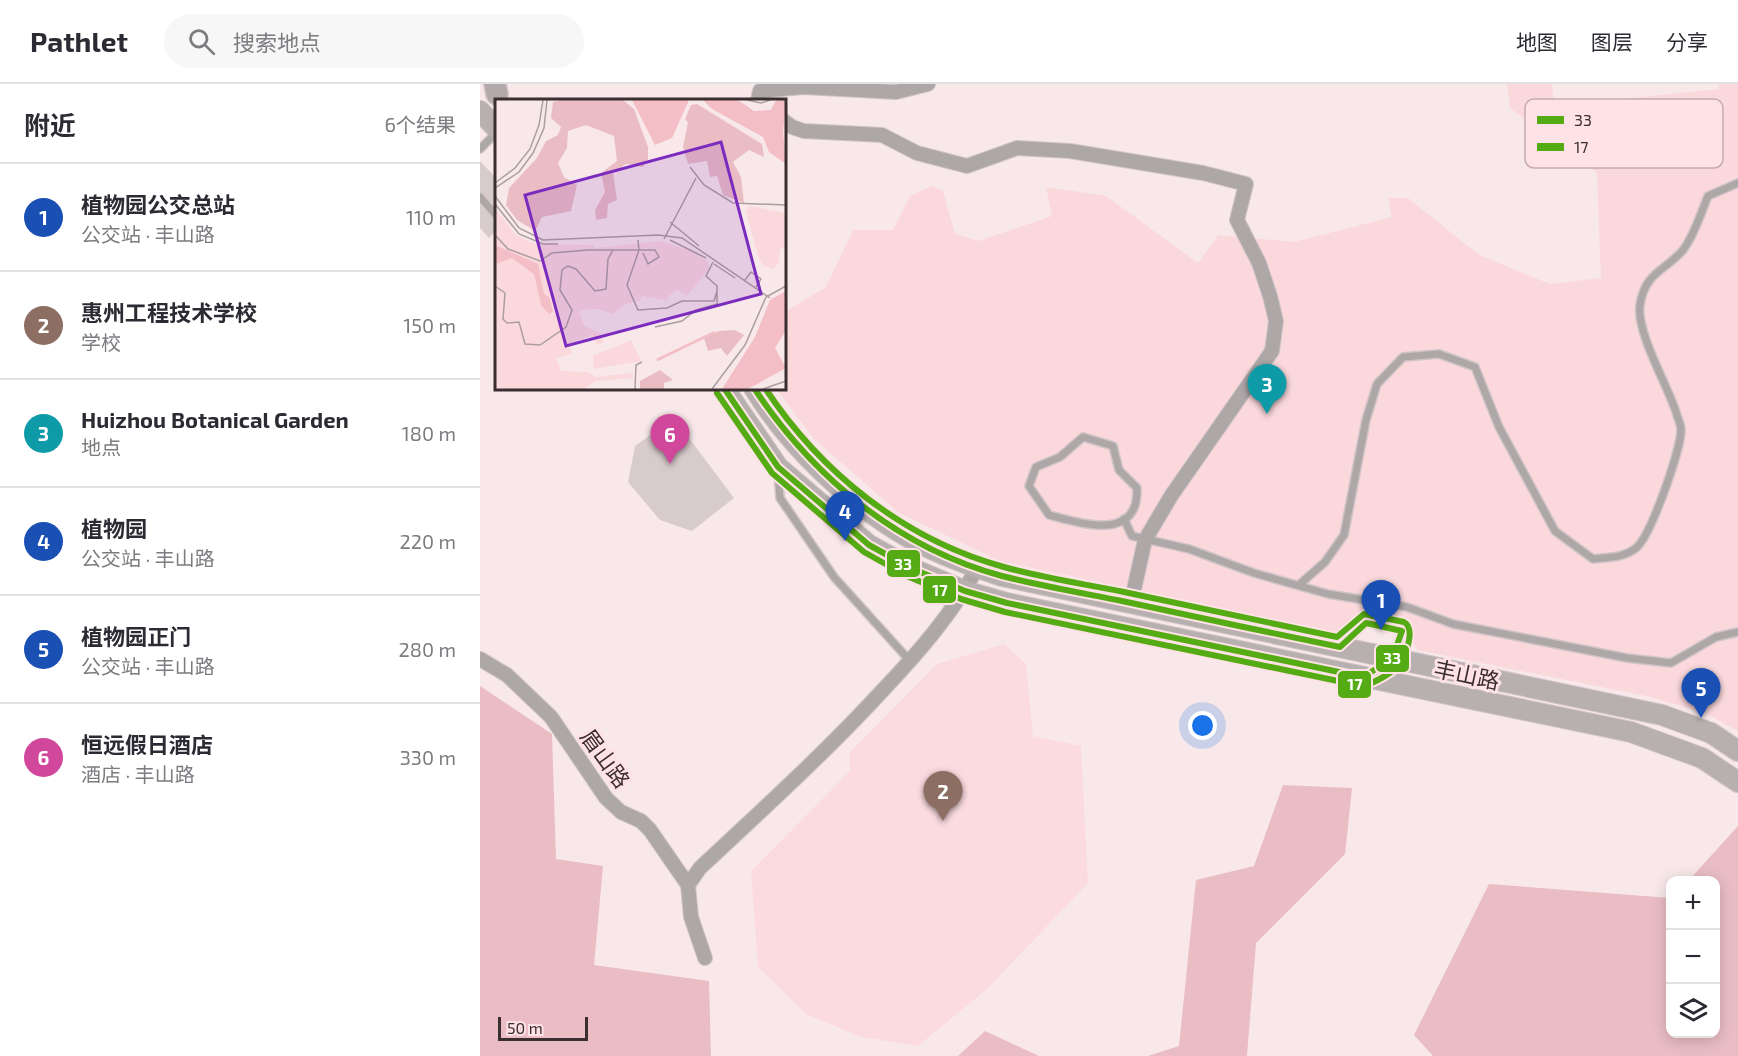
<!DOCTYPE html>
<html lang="zh">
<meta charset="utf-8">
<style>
:root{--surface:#fff;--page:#f7f7f7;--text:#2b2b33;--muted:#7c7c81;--line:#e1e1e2;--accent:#7d6f71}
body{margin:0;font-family:"Exo 2","Noto Sans SC",sans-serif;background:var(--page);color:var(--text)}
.controls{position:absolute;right:18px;bottom:18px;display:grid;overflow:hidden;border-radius:12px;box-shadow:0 3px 15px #0003}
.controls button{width:54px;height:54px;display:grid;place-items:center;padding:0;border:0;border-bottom:2px solid var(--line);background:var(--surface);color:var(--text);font:30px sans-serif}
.scale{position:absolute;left:18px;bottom:15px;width:90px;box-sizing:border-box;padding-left:6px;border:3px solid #3b2e30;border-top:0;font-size:16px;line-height:21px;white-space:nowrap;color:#3b2e30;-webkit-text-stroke:4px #fee2e5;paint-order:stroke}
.you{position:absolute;left:723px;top:642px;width:21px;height:21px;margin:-15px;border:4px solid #fff;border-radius:50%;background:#1a73e8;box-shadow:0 0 0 9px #1a73e833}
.badge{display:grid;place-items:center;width:39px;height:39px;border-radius:50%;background:var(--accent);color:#fff;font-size:20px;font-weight:700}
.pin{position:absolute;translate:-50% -50px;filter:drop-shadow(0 2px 3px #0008)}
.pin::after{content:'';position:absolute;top:32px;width:21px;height:18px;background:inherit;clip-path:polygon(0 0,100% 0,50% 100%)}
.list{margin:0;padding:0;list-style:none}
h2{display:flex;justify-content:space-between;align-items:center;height:78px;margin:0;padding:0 24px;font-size:26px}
h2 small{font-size:20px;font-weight:400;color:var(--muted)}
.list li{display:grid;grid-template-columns:39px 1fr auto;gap:18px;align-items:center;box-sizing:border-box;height:108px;padding:0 24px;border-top:2px solid var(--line)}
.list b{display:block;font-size:22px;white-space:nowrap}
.list p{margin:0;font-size:20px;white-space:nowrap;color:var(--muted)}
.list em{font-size:20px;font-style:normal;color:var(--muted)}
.icon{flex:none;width:33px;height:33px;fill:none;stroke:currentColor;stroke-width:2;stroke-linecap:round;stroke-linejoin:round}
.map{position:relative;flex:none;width:1258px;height:972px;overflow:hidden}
header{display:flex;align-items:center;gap:36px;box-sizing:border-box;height:84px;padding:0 30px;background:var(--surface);border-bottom:2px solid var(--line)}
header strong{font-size:28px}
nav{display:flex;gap:33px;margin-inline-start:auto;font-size:21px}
.search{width:420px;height:54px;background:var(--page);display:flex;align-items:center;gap:15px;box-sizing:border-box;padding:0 21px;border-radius:33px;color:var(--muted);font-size:22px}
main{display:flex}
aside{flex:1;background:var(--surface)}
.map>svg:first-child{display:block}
.built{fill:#fbdbe0}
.green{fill:#fad8dc}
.forest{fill:#eabdc4}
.building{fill:#d8cbcc}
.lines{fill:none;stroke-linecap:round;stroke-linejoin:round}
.lane-casing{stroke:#d1c4c6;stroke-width:10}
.street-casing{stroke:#d1c4c6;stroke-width:16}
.secondary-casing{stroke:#d1c4c6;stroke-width:22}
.primary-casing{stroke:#d1c4c6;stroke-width:24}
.lane{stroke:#ada7a8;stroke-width:7}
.street{stroke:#ada7a8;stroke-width:14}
.secondary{stroke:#b8b0b0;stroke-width:20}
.primary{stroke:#b3a8aa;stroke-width:21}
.bus-1-casing{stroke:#fee2e5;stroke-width:10}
.bus-2-casing{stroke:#fee2e5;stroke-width:10}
.bus-1{stroke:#55ab13;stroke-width:6}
.bus-2{stroke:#55ab13;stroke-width:6}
.labels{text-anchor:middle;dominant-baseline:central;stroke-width:6;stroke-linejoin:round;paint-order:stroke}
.street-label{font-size:22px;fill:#3b2e30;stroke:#fee2e5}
.inset-river{fill:none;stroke:#f3bec6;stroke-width:3}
.inset-road{fill:none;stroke:#ac9ea0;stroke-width:1.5}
.view{fill:#7b2cbf;fill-opacity:0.15;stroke:#7b2cbf;stroke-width:3}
.inset-edge{fill:none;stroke:#3b2e30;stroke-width:3}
.key{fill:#fee2e5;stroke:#c4acaf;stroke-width:1.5}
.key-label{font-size:16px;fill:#3b2e30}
.line-badge{stroke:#fee2e5;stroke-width:2}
.badge-label{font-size:16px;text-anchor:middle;font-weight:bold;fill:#fff}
</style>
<header>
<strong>Pathlet</strong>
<div class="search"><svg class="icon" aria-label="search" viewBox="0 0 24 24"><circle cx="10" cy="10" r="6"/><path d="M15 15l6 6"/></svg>搜索地点</div>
<nav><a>地图</a><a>图层</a><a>分享</a></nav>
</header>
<main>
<aside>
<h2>附近<small>6个结果</small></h2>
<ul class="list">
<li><span class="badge" style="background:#1a4fb4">1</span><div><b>植物园公交总站</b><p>公交站 · 丰山路</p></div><em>110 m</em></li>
<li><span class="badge" style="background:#8d6e63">2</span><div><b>惠州工程技术学校</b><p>学校</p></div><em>150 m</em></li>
<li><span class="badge" style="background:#0f9aa8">3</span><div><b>Huizhou Botanical Garden</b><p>地点</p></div><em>180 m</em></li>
<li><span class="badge" style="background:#1a4fb4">4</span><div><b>植物园</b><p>公交站 · 丰山路</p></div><em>220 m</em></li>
<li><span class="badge" style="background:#1a4fb4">5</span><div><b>植物园正门</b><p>公交站 · 丰山路</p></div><em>280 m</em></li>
<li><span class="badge" style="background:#d1479c">6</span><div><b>恒远假日酒店</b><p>酒店 · 丰山路</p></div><em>330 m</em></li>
</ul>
</aside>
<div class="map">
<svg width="1258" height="972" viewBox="0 0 1258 972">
<rect width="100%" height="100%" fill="#f8e8ea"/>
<polygon class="built" points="524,560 546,580 553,652 601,662 608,799 507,905 438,962 381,953 326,930 278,883 271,787 370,687 370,668 457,580"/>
<polygon class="green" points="1027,0 1072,0 1074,22 1239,5 1239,0 1258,0 1258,647 1227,630 1171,613 937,566 924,541 881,530 860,549 520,477 419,429 334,355 296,305 304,304 305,228 346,203 373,146 413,146 430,112 452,102 463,107 475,150 499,157 572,132 566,103 626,112 718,179 738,151 814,158 912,133 908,114 928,114 999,171 1070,200 1121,194 1117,89 1030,24"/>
<g class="forest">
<polygon points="0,602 72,650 76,775 123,782 114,881 229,897 231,972 0,972"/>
<polygon points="803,701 872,704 865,770 776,859 767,972 668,972 699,962 716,796 774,782"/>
<polygon points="1258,742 1258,972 953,972 934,951 1009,800 1190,814 1190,950 1236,950 1236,796 1209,796"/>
<polygon points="505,947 559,972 478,972"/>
</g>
<g class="building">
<polygon points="0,77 16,94 16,123 0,107"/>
<polygon points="0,121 16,137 16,147 9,154 0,144"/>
<polygon points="194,334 254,414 212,447 180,436 148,398 155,362"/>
</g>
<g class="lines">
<g class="lane-casing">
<g id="lane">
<polyline points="0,65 16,49"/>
<polyline points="0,113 16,131"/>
<path d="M 603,353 L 633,362 L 639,386 L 657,404 C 657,410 657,418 654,424 C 641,454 592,437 569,431 L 549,402 L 556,383 L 580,373 Z"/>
<polyline points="298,388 300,414 354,493 430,577"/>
<polyline points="644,435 652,452 709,465 774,489 848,510 927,523 973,540 1147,574 1191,579 1236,553 1258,548"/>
<path d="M 820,500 L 845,478 L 864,451 L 886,336 L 897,300 L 923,273 L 959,270 L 995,283 L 1019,343 L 1075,447 L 1113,475 C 1128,473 1144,474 1156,464 C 1171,452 1201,365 1201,346 C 1201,340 1197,333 1196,328 C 1187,300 1156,248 1160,221 C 1165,188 1185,187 1203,166 C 1214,152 1221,129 1228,112 L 1258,99"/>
<polyline points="864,560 886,539 922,547 913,573"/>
</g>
</g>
<g class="street-casing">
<g id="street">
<polyline points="278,16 280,7 323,3 416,8 448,0"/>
<polyline points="304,37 312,43 324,47 402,51 437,69 487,82 537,64 590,67 723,89 766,100 757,136 779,179 790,212 796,237 792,267 691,412 665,456 651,519"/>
<polyline points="0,575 27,591 71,633 126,714 141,728 161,737 170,746 208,801 211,833 225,874"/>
<path d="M 208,801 L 220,784 C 282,726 345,669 403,606 C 438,569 473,529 497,484"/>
</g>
</g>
<g class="secondary-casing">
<g id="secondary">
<polyline points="0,27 16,44"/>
<polyline points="244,304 298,383 389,461 431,484 485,507 527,519 1151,648 1222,674 1258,698"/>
<path d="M 274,304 C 310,363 372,422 433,456 C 461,471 491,482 522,492 L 1182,631 L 1231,649 L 1258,667"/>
</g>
</g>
<g class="primary-casing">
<polyline id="primary" points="15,0 17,10"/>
</g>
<use href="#lane" class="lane"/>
<use href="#street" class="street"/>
<use href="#secondary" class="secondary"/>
<use href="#primary" class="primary"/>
<g class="bus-1-casing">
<path id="bus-1" d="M 244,304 L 298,383 L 389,461 L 431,484 L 485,507 L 527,519 L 883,593 L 912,575 L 922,547 L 886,539 L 860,563 C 787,548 715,533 642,517 C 602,509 562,502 522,492 C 418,464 333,393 274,304"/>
</g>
<g class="bus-2-casing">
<path id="bus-2" d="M 237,309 L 292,389 L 384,468 L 427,492 L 481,515 L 525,528 L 882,602 C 892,600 913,589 919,581 C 926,571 936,545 924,538 L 884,530 L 857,553 C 786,538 715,523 644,508 C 604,500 563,494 524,483 C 425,456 341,389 285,304"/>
</g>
<use href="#bus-1" class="bus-1"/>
<use href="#bus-2" class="bus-2"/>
</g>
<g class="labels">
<g class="street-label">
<text transform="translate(987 590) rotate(12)">丰山路</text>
<text transform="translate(126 674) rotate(54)">眉山路</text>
</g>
</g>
<g transform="translate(15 15)">
<rect width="291" height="291" fill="#f8e8ea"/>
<path d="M 255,107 L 291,114 L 291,149 L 285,150 L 284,164 L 278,170 L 269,167 L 264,160 L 251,113 ZM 0,109 L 21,136 L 40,145 L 97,146 L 100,149 L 166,142 L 200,153 L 214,164 L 214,170 L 192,197 L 182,191 L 172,198 L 174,202 L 147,197 L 145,202 L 133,204 L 117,215 L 104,210 L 84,211 L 89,227 L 105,234 L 109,243 L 102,246 L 98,236 L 74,245 L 77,255 L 61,259 L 66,272 L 93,273 L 100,278 L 138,274 L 138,279 L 100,282 L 90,290 L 0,290 ZM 136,241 L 146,262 L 99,270 L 98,257 Z" fill="#fad8dc"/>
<path d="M 66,1 L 128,1 L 139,10 L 153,48 L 153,60 L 148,68 L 131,65 L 118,74 L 122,101 L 113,105 L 112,119 L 101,121 L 100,111 L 110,93 L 106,74 L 122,62 L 119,37 L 91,26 L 73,32 L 72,49 L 63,64 L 69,78 L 82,86 L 76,112 L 47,118 L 40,132 L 22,121 L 11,106 L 14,89 L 42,59 L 51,42 L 63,36 L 66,28 L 56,19 L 58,3 ZM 202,5 L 267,45 L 269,58 L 254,51 L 238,63 L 246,78 L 249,104 L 228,96 L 222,77 L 215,78 L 212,62 L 193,65 L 188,48 L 193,23 L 190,20 L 196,6 ZM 240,231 L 249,236 L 232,257 L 226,249 L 213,252 L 209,239 L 224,232 ZM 165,271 L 178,281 L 169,284 L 169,290 L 145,290 L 145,282 Z" fill="#eabdc4"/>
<path d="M 137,1 L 194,1 L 177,39 L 160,46 ZM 208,1 L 243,1 L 259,12 L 276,11 L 281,1 L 291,1 L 288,33 L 291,65 L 274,53 L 268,38 L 217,10 ZM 0,146 L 43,165 L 49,195 L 54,198 L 58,213 L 54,215 L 46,206 L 39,175 L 17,159 L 0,165 ZM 291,192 L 291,231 L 280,249 L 291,269 L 253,290 L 227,290 L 260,238 L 275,201 Z" fill="#f3bec6"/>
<path class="inset-river" d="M 162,261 L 220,233"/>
<path class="inset-road" d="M 252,1 L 266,4 L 275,1M 195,68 L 209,86 L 238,104 L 291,106M 0,84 L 20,69 L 35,50 L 44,26 L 48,1M 0,89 L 24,73 L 38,54 L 49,29 L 52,1M 0,97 L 24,129 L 48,141 L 163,136 L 187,139 L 275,199M 0,105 L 24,135 L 48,145 L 63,145M 175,123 L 204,147M 0,136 L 13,150 L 45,162 L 57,154 L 93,151 L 160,151 L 164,158 L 153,165 L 148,154M 169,140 L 201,79M 143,141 L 144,151 L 132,186 L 143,211 L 172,209 L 187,202 L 219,202 L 222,192M 175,141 L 211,159M 219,165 L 240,179M 250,181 L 256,173 L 266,180 L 261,188M 0,187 L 10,194 L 8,220 L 12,224 L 24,223 L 30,245 L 45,246 L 71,228 L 77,211 L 65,191 L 67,171 L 73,167 L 81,170 L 100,192 L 111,190 L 113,160 L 118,151M 160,228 L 187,222 L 201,211 L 222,205 L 222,187 L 211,177 L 218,163M 140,290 L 141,266 L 147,263M 217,290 L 250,246 L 271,198 L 291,187M 268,290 L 291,282"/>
<path class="view" d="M 226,43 L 266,195 L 71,247 L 30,96 Z"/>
<rect width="291" height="291" class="inset-edge"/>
</g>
<rect x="1045" y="15" width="198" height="69" rx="9" class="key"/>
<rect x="1057" y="32" width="27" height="8" fill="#55ab13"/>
<rect x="1057" y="59" width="27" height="8" fill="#55ab13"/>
<g class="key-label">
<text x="1094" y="42">33</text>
<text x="1094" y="69">17</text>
</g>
<g class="line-badge">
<rect x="406" y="465" width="35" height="29" rx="6" fill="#55ab13"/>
<rect x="442" y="491" width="35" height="29" rx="6" fill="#55ab13"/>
<rect x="895" y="560" width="35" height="29" rx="6" fill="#55ab13"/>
<rect x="857" y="586" width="35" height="29" rx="6" fill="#55ab13"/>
</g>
<g class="badge-label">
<text x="423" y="486">33</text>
<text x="460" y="512">17</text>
<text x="912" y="580">33</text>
<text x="875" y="606">17</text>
</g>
</svg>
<div class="controls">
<button>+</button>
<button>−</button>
<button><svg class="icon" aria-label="layers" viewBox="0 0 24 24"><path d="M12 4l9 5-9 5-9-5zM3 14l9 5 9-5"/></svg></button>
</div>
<div class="scale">50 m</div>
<div class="you"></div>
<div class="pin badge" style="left:901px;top:546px;background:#1a4fb4">1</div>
<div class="pin badge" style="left:463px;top:737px;background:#8d6e63">2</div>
<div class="pin badge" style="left:787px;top:330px;background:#0f9aa8">3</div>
<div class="pin badge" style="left:365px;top:457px;background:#1a4fb4">4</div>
<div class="pin badge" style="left:1221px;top:634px;background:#1a4fb4">5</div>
<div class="pin badge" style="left:190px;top:380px;background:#d1479c">6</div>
</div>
</main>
